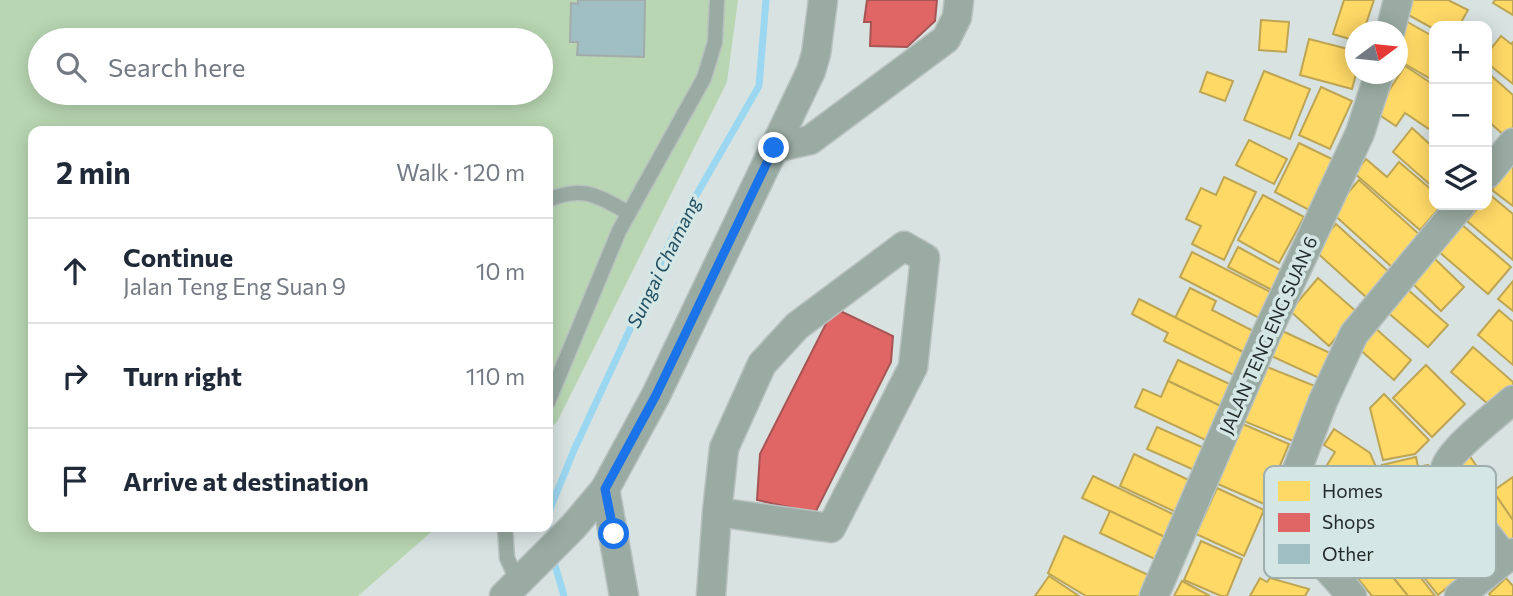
<!DOCTYPE html>
<meta charset="utf-8">
<style>
:root{--surface:#fff;--page:#f2f2f3;--text:#1f2937;--muted:#747a83;--line:#e0e1e3}
body{margin:0;font-family:Commissioner,sans-serif;background:var(--page);color:var(--text)}
.controls{position:absolute;right:21px;top:21px;display:grid;overflow:hidden;border-radius:14px;box-shadow:0 4px 18px #0003}
.controls button{width:63px;height:63px;display:grid;place-items:center;padding:0;border:0;border-bottom:2px solid var(--line);background:var(--surface);color:var(--text);font:35px sans-serif}
.compass{position:absolute;left:1345px;top:21px;width:63px;height:63px;border-radius:50%;background:var(--surface);box-shadow:0 4px 18px #0003;rotate:75deg}
.stop{position:absolute;width:21px;height:21px;margin:-16px;border:5px solid #1a73e8;border-radius:50%;background:#fff}
.stop.end{background:#1a73e8;border-color:#fff;box-shadow:0 2px 7px #0008}
.list{margin:0;padding:0;list-style:none}
h2{display:flex;justify-content:space-between;align-items:center;height:91px;margin:0;padding:0 28px;font-size:30px}
h2 small{font-size:23px;font-weight:400;color:var(--muted)}
.list li{display:grid;grid-template-columns:46px 1fr auto;gap:21px;align-items:center;box-sizing:border-box;height:105px;padding:0 28px;border-top:2px solid var(--line)}
.list b{display:block;font-size:26px;white-space:nowrap}
.list p{margin:0;font-size:23px;white-space:nowrap;color:var(--muted)}
.list em{font-size:23px;font-style:normal;color:var(--muted)}
.icon{flex:none;width:38px;height:38px;fill:none;stroke:currentColor;stroke-width:2;stroke-linecap:round;stroke-linejoin:round}
.map{position:relative;flex:none;width:1513px;height:596px;overflow:hidden}
.search{position:absolute;background:var(--surface);box-shadow:0 4px 18px #0003;left:28px;top:28px;width:525px;height:77px;display:flex;align-items:center;gap:18px;box-sizing:border-box;padding:0 24px;border-radius:38px;color:var(--muted);font-size:26px}
.panel{position:absolute;background:var(--surface);box-shadow:0 4px 18px #0003;left:28px;top:126px;width:525px;height:406px;border-radius:14px}
.map>svg:first-child{display:block}
.green{fill:#b8d6b2;fill-rule:evenodd}
.homes{fill:#ffd966;stroke:#bda554;stroke-width:2}
.shops{fill:#e06666;stroke:#a75454;stroke-width:2}
.lines{fill:none;stroke-linecap:round;stroke-linejoin:round}
.stream{stroke:#9bd7f1;stroke-width:7}
.building{fill:#9fbfc2;stroke:#a3abab;stroke-width:2}
.service-casing{stroke:#b8c1bf;stroke-width:17}
.minor-casing{stroke:#b8c1bf;stroke-width:31}
.service{stroke:#99aba3;stroke-width:14}
.minor{stroke:#99aba3;stroke-width:28}
.route{stroke:#1a73e8;stroke-width:9}
.labels{text-anchor:middle;dominant-baseline:central;stroke-width:7;stroke-linejoin:round;paint-order:stroke}
.street-label{font-size:18px;fill:#232b29;stroke:#d4e7e4}
.water-label{font-size:19px;font-style:italic;fill:#214f63;stroke:#d4e7e4}
.key{fill:#d4e7e4;stroke:#9fafac;stroke-width:2}
.key-label{font-size:19px;fill:#232b29}
</style>
<div class="map">
<svg width="1513" height="596" viewBox="0 0 1513 596">
<rect width="100%" height="100%" fill="#d8e3e1"/>
<path class="green" d="M 0,0 L 738,0 L 727,82 L 557,422 L 548,430 L 548,131 L 33,131 L 33,527 L 437,527 L 358,596 L 0,596 ZM 40,40 L 541,40 L 541,93 L 40,93 Z"/>
<g class="homes">
<polygon points="1344,0 1374,0 1365,27 1374,32 1356,32 1356,41 1333,34"/>
<polygon points="1410,0 1448,0 1468,10 1459,26 1434,26 1434,29 1403,12"/>
<polygon points="1495,0 1513,0 1513,15 1493,3"/>
<polygon points="1261,20 1289,22 1286,52 1259,50"/>
<polygon points="1404,20 1434,37 1434,73 1431,79 1398,60 1398,49 1402,41 1398,38"/>
<polygon points="1501,36 1511,44 1513,42 1513,84 1487,63 1487,54"/>
<polygon points="1309,39 1356,51 1356,74 1352,89 1300,75"/>
<polygon points="1405,66 1434,85 1434,121 1429,129 1405,113 1396,126 1375,112"/>
<polygon points="1264,71 1310,89 1290,139 1244,120"/>
<polygon points="1207,72 1233,81 1225,101 1200,92"/>
<polygon points="1487,72 1513,95 1513,129 1506,137 1487,120"/>
<polygon points="1321,87 1352,101 1330,149 1299,135"/>
<polygon points="1412,128 1434,148 1434,188 1393,152"/>
<polygon points="1249,140 1287,159 1274,184 1236,165"/>
<polygon points="1299,143 1334,160 1309,210 1275,192"/>
<polygon points="1366,159 1387,177 1399,162 1434,192 1434,205 1442,205 1420,230 1354,173"/>
<polygon points="1513,163 1513,206 1492,190"/>
<polygon points="1224,177 1256,192 1224,260 1192,244 1201,226 1186,219 1201,188 1216,195"/>
<polygon points="1359,180 1421,236 1393,268 1331,212"/>
<polygon points="1489,194 1513,214 1513,260 1467,221 1480,205 1487,205 1487,197"/>
<polygon points="1263,195 1304,217 1279,263 1238,240"/>
<polygon points="1336,224 1389,272 1366,297 1313,249"/>
<polygon points="1461,224 1511,267 1488,294 1438,251"/>
<polygon points="1238,247 1282,271 1272,290 1228,267"/>
<polygon points="1192,252 1276,295 1263,320 1180,277"/>
<polygon points="1433,257 1464,287 1441,311 1410,281"/>
<polygon points="1318,278 1358,313 1329,346 1290,311"/>
<polygon points="1513,281 1513,311 1498,299"/>
<polygon points="1190,288 1216,301 1212,310 1261,335 1251,356 1175,318"/>
<polygon points="1406,288 1448,325 1428,347 1386,311"/>
<polygon points="1139,299 1251,356 1240,378 1164,341 1168,333 1132,314"/>
<polygon points="1499,310 1513,322 1513,365 1478,335"/>
<polygon points="1374,327 1411,360 1394,380 1357,347"/>
<polygon points="1278,329 1330,353 1319,378 1267,354"/>
<polygon points="1473,347 1513,382 1513,390 1495,410 1451,372"/>
<polygon points="1178,360 1238,388 1227,409 1168,381"/>
<polygon points="1262,365 1315,386 1293,441 1241,420"/>
<polygon points="1426,365 1465,404 1432,437 1393,398"/>
<polygon points="1168,381 1227,409 1212,443 1135,407 1143,389 1161,397"/>
<polygon points="1384,394 1429,440 1415,454 1383,460 1370,408"/>
<polygon points="1238,422 1289,444 1264,504 1213,482"/>
<polygon points="1157,427 1211,451 1201,473 1147,449"/>
<polygon points="1334,429 1370,453 1384,486 1373,503 1324,470 1335,452 1324,445"/>
<polygon points="1134,454 1195,483 1180,514 1120,486"/>
<polygon points="1469,455 1513,520 1513,543 1502,550 1448,470"/>
<polygon points="1416,457 1418,467 1428,465 1433,487 1391,498 1382,465"/>
<polygon points="1093,476 1179,517 1169,539 1082,498"/>
<polygon points="1513,477 1513,520 1493,491"/>
<polygon points="1443,484 1496,551 1474,568 1421,501"/>
<polygon points="1217,488 1264,510 1244,556 1196,534"/>
<polygon points="1110,511 1169,539 1159,561 1100,533"/>
<polygon points="1425,512 1470,569 1438,595 1403,551 1411,545 1400,532"/>
<polygon points="1064,536 1157,579 1149,596 1086,596 1048,573"/>
<polygon points="1201,541 1242,559 1227,596 1221,596 1184,580"/>
<polygon points="1400,551 1435,596 1408,596 1383,565"/>
<polygon points="1372,552 1383,565 1408,596 1372,596 1350,569"/>
<polygon points="1049,576 1079,596 1035,596"/>
<polygon points="1260,578 1267,582 1270,578 1309,589 1305,596 1250,596"/>
<polygon points="1506,578 1513,586 1513,596 1491,596 1489,594"/>
<polygon points="1182,581 1210,596 1174,596"/>
</g>
<g class="shops">
<polygon points="867,0 937,0 935,21 907,47 870,46 871,22 864,22"/>
<polygon points="834,308 893,336 891,362 815,513 757,500 760,454"/>
</g>
<g class="lines">
<g class="stream">
<polyline points="548,525 550,509 574,450 675,232 759,86 766,0"/>
<polyline points="553,558 564,596"/>
</g>
</g>
<polygon class="building" points="578,0 645,0 644,57 577,55 578,42 570,42 571,3 578,4"/>
<g class="lines">
<g class="service-casing">
<g id="service">
<path d="M 548,200 C 584,185 597,196 629,213"/>
<polyline points="548,402 619,231 704,78 715,42 717,0"/>
<polyline points="505,527 507,558 518,582"/>
</g>
</g>
<g class="minor-casing">
<g id="minor">
<polyline points="1390,32 1398,0"/>
<polyline points="774,148 810,140 946,39 957,17 959,0"/>
<polyline points="1487,174 1513,143"/>
<polyline points="605,489 624,596"/>
<path d="M 1505,558 C 1494,543 1444,483 1445,469 C 1447,452 1499,412 1513,400"/>
<polyline points="504,596 573,527 605,489 656,395 811,71 816,54 823,0"/>
<polyline points="711,596 717,512 724,448 762,364 797,326 904,246 925,258 913,367 831,528 717,512"/>
<polyline points="1154,596 1266,335 1360,133 1379,74"/>
<polyline points="1352,596 1290,527 1284,505 1323,401 1354,334 1461,205"/>
<polyline points="1459,596 1513,553"/>
</g>
</g>
<use href="#service" class="service"/>
<use href="#minor" class="minor"/>
</g>
<g class="lines">
<polyline class="route" points="614,534 605,489 656,395 774,148"/>
</g>
<g class="labels">
<g class="street-label">
<text transform="translate(1268 335) rotate(-66)">JALAN TENG ENG SUAN 6</text>
</g>
<g class="water-label">
<text transform="translate(663 262) rotate(-64)">Sungai Chamang</text>
</g>
</g>
<rect x="1264" y="466" width="232" height="112" rx="10" class="key"/>
<rect x="1278" y="481" width="32" height="20" fill="#ffd966"/>
<rect x="1278" y="513" width="32" height="19" fill="#e06666"/>
<rect x="1278" y="544" width="32" height="20" fill="#9fbfc2"/>
<g class="key-label">
<text x="1322" y="498">Homes</text>
<text x="1322" y="529">Shops</text>
<text x="1322" y="561">Other</text>
</g>
</svg>
<div class="controls">
<button>+</button>
<button>−</button>
<button><svg class="icon" aria-label="layers" viewBox="0 0 24 24"><path d="M12 4l9 5-9 5-9-5zM3 14l9 5 9-5"/></svg></button>
</div>
<svg class="compass" viewBox="-18 -18 36 36"><path d="M0-13l5 13h-10z" fill="#e53935"/><path d="M0 13l5-13h-10z" fill="#747a83"/></svg>
<div class="stop" style="left:614px;top:534px"></div>
<div class="stop end" style="left:774px;top:148px"></div>
<div class="search"><svg class="icon" aria-label="search" viewBox="0 0 24 24"><circle cx="10" cy="10" r="6"/><path d="M15 15l6 6"/></svg>Search here</div>
<section class="panel">
<h2>2 min<small>Walk · 120 m</small></h2>
<ul class="list">
<li><svg class="icon" aria-label="ahead" viewBox="0 0 24 24"><path d="M12 20V5M6 11l6-6 6 6"/></svg><div><b>Continue</b><p>Jalan Teng Eng Suan 9</p></div><em>10 m</em></li>
<li><svg class="icon" aria-label="right" viewBox="0 0 24 24"><path d="M7 20v-9h11M14 6l5 5-5 5"/></svg><div><b>Turn right</b></div><em>110 m</em></li>
<li><svg class="icon" aria-label="arrive" viewBox="0 0 24 24"><path d="M6 21V4h12l-3 4 3 4H6"/></svg><div><b>Arrive at destination</b></div></li>
</ul>
</section>
</div>
